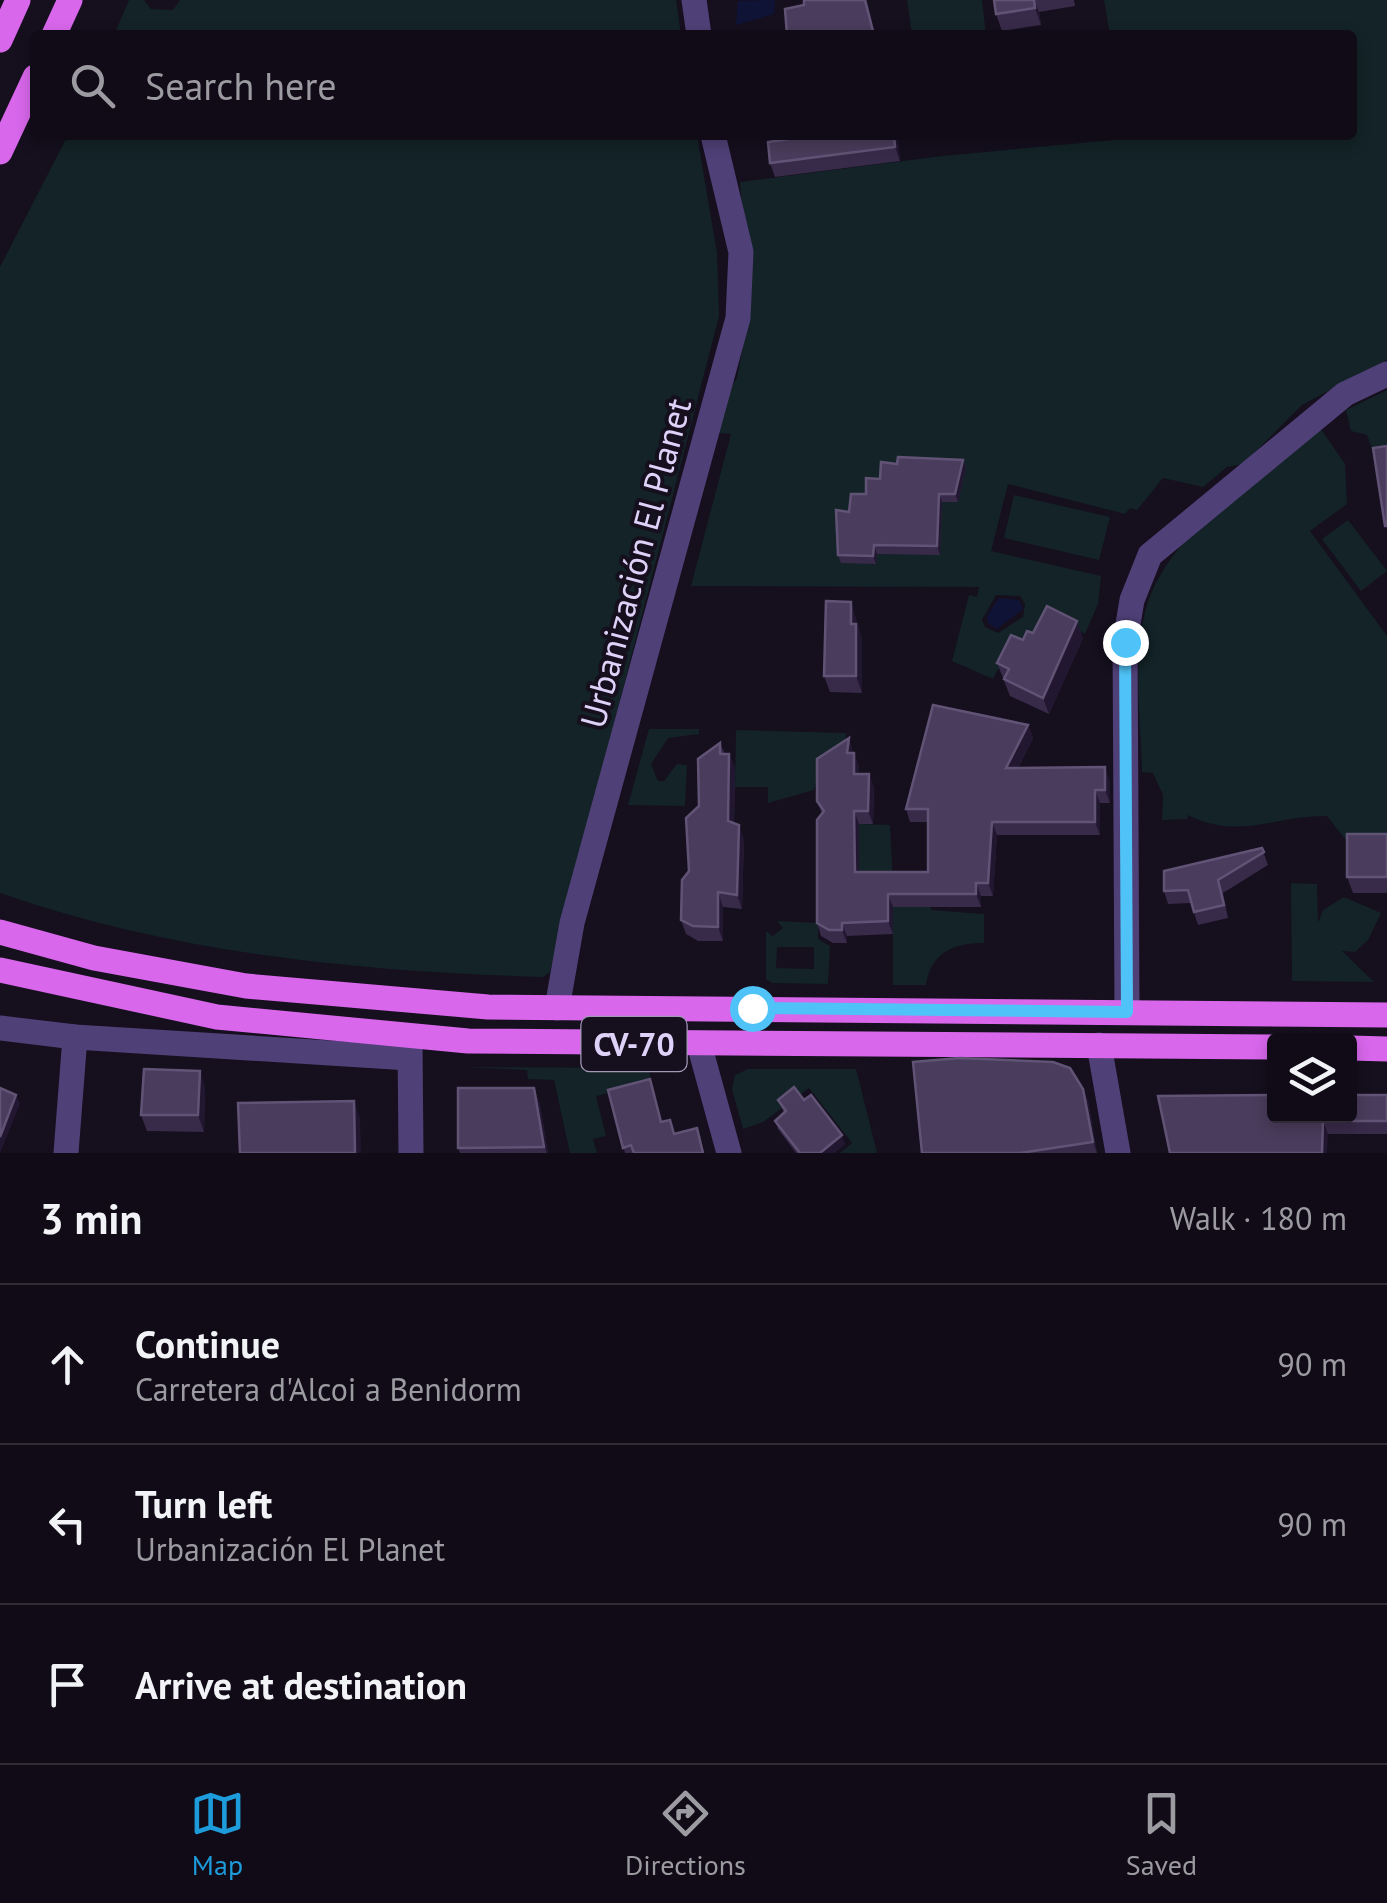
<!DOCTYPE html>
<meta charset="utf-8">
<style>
:root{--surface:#100b16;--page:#1e1923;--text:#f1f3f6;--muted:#9c9ba1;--line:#302b35;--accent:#1d9bda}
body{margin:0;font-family:"PT Sans",sans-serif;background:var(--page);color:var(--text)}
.controls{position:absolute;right:30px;bottom:30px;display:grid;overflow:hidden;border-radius:10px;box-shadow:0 5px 15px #0003}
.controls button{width:90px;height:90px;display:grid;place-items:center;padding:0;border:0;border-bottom:2px solid var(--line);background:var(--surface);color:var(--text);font:50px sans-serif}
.stop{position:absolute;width:30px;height:30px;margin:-22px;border:8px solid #4fc3f7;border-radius:50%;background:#fff}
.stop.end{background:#4fc3f7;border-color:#fff;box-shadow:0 2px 10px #0008}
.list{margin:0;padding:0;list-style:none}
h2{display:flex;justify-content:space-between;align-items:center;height:130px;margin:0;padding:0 40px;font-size:42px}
h2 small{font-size:32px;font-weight:400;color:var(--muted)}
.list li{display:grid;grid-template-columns:65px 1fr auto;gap:30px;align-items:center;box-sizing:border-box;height:160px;padding:0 40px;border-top:2px solid var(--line)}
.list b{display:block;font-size:38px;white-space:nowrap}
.list p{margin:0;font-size:32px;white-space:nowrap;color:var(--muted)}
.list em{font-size:32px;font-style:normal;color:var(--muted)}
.icon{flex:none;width:55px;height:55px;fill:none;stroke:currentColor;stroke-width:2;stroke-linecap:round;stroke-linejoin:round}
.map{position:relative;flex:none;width:1387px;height:1153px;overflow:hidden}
.search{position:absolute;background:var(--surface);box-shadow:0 5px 15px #0003;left:30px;right:30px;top:30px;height:110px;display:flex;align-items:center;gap:25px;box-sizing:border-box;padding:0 35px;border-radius:10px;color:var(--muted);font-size:38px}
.sheet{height:610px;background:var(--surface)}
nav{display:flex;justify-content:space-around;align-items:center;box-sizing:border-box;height:140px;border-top:2px solid var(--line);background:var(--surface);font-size:28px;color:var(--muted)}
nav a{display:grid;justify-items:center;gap:5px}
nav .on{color:var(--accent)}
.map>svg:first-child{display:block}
.green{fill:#132327;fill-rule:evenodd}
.water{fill:#0f1437}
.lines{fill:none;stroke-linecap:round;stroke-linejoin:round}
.minor{stroke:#4f4077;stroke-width:25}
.major{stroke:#d867eb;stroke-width:25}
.wall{fill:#382a49}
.shaded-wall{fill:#221730}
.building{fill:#4a3c5c;stroke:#615375;stroke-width:2.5}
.route{stroke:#4fc3f7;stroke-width:12}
.labels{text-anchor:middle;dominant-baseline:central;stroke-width:8;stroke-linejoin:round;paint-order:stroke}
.shield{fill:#150f1e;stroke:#a298b7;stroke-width:2.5}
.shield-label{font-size:32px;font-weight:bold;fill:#dfd2f9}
.street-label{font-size:35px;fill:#dfd2f9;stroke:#150f1e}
</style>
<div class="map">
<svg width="1387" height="1153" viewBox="0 0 1387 1153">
<rect width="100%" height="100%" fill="#150f1e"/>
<g class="green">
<polygon points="129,0 144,0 151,9 173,10 180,0 676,0 681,35 114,35"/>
<polygon points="907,0 982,0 986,35 912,35"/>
<path d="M 1104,0 L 1387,0 L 1387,360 L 1302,405 L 1243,464 L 1227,467 L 1203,487 L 1163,478 L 1137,510 L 1130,508 L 1125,514 L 1008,484 L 991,551 L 1101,576 L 1098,604 L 1085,634 L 1051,619 L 1026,644 L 1015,638 L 993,679 L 952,661 L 969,595 L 977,597 L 979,587 L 691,586 L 731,434 L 718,433 L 725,394 L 737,378 L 750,309 L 740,182 L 942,156 L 1124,139 L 1124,135 L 1352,135 L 1352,35 L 1110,35 ZM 996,595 L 1020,596 L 1025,604 L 1023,617 L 998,633 L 985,627 L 982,620 Z"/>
<path d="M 68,135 L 697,135 L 717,253 L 719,316 L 550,972 L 543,977 C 359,971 174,954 0,893 L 0,267 Z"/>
<polygon points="1387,390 1387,448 1372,448 1367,435 1351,431 1346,410"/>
<path d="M 1321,429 L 1345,464 L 1347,504 L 1310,531 L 1387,636 L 1387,844 L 1349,844 L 1327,816 C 1276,815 1239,841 1188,815 L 1187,819 L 1162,820 L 1163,795 L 1153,773 L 1142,772 C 1141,723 1133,666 1144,617 C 1162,533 1258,480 1321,429 Z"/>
<polygon points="1014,495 1110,517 1099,560 1004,538"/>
<polygon points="1348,520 1387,571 1361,591 1322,539"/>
<polygon points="649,729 699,729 699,734 668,738 651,764 658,781 664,781 677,764 687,765 685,806 628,805"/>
<polygon points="736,730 846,733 845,759 819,772 814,790 768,803 768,787 735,787"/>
<polygon points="859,824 890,825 893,885 859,885"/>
<polygon points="1291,883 1317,884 1318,923 1323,910 1344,897 1381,913 1368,940 1355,952 1342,951 1374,982 1292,981"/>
<path d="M 893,890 L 930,890 L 931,910 L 984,914 L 984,943 C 954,943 931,952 926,985 L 893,985 Z"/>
<path d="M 777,921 L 818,923 L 818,939 L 830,946 L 828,984 L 772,983 L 766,979 L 766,931 L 773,936 L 783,928 ZM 777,947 L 814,947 L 814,969 L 776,968 Z"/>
<polygon points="465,1067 649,1068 651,1083 596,1096 606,1136 593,1139 597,1153 570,1153 554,1080 528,1079 527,1070"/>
<polygon points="748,1069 856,1069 877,1153 840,1153 852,1143 809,1088 763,1122 743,1129 732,1089 735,1075"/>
</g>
<g class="water">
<polygon points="775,0 774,14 736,25 738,1"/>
<polygon points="999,598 1019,600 1023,609 997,629 988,623 987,616"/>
</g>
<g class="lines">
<g class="minor">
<polyline points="694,0 699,35"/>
<polyline points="557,1008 572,923 738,318 741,252 713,135"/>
<polyline points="1127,1012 1125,642 1132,600 1150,555 1345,394 1387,374"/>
<polyline points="0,1028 75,1037 409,1058"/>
<polyline points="410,1043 411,1153"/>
<polyline points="699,1044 729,1153"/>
<polyline points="1099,1045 1118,1153"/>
<polyline points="66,1153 75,1037"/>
</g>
<g class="major">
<polyline points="54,35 70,0"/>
<polyline points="0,40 18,0"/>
<polyline points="0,152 35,77"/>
<polyline points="0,932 94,958 246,986 488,1007 1387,1015"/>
<polyline points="0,970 217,1017 468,1041 1274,1047"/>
<polyline points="1350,1048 1387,1049"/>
</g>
</g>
<g class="wall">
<polygon points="994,0 1074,0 1075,6 1039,12 1041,25 1002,31 996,14"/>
<polygon points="816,135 897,135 900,161 775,177 770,163"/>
<polygon points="963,460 966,468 958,502 942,502 940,555 877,554 876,564 841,563 838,555 849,512 897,464"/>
<polygon points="851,602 862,640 862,693 830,692 824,676"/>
<polygon points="1033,633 1083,638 1049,714 1010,696 997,663"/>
<polygon points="1028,725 1033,738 1018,768 1110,781 1110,803 1100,803 1100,835 997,835 993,896 981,896 981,907 893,907 893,934 847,936 847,943 833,943 821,936 817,923 822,814 817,801 853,753 859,766 859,774 874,787 873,824 859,824 859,872 928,872 928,822 910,822 906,809"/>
<polygon points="720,743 725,754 729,754 735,769 734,823 744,839 742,909 723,907 723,941 698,941 686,934 681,920 699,806"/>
<polygon points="1387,834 1387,893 1353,893 1347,877"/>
<polygon points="1262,848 1268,865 1223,893 1228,918 1198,925 1191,903 1168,904 1164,891"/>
<polygon points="650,1079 662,1122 674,1134 697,1128 704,1153 625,1153 608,1090"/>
<polygon points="205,1087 204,1132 147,1131 141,1115"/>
<polygon points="534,1088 540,1105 548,1153 460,1153 458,1148"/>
<polygon points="1083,1089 1088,1101 1097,1153 922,1153"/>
<polygon points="1387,1095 1387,1134 1328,1134 1170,1153"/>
<polygon points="778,1100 804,1100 845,1144 834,1153 796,1153 778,1129 775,1121 784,1113"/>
</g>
<g class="shaded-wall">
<polygon points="865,0 867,0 875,35 874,35"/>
<polygon points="1034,0 1039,12 1041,25 1035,8"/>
<polygon points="894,135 897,135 898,138 900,161 895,147"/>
<polygon points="963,460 966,468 958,502 955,494"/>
<polygon points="939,494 942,502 940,555 937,546"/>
<polygon points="874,545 877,554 876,564 873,556"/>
<polygon points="851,602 862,640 862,693 856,676 851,624"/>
<polygon points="1077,621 1083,638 1049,714 1043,698"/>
<polygon points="1028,725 1033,738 1011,781 1006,768"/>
<polygon points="849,738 853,751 852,766 847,753"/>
<polygon points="854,753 859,766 859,787 854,774"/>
<polygon points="729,754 735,769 734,836 728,821"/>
<polygon points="1105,767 1110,781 1110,803 1105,790"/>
<polygon points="869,774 874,787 873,824 868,811"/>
<polygon points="1095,790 1100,803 1100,835 1095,822"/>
<polygon points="854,811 859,824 859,885 855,872"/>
<polygon points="992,822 997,835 993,896 988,883"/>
<polygon points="739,825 744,839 742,909 737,895"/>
<polygon points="976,883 981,896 981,907 976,894"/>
<polygon points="718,892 723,907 723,941 718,927"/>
<polygon points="888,894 893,907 893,934 888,921"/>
<polygon points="842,923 847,936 847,943 842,930"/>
<polygon points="200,1071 205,1087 204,1132 198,1115"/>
<polygon points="534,1088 540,1105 548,1153 547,1153 544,1147"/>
<polygon points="1083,1089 1088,1101 1097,1153 1093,1142"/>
<polygon points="16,1095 20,1104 0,1153 0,1137"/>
<polygon points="354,1101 360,1118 361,1153 355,1153"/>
<polygon points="1323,1121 1328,1134 1327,1153 1322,1153"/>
<polygon points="842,1135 845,1144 834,1153 820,1153"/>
</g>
<g class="building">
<polygon points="804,0 865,0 874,35 787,35 785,9 804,5"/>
<polygon points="994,0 1034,0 1035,8 996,14"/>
<polygon points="816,135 894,135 895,147 770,163 768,142"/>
<polygon points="1387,446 1387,526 1385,526 1373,448"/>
<polygon points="898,457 963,460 955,494 939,494 937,546 874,545 873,556 838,555 836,510 849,512 851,494 866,494 866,478 880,479 881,462 897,464"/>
<polygon points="826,601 851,602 851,624 856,624 856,676 824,676"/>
<polygon points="1047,606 1077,621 1043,698 1004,679 1009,669 997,663 1011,635 1023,640 1027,631 1033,633"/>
<polygon points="933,705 1028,725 1006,768 1105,767 1105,790 1095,790 1095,822 992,822 988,883 976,883 976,894 888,894 888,921 842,923 842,930 829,930 817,923 817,820 824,811 817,801 817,759 849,738 847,753 854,753 854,774 869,774 868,811 854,811 855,872 928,872 928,809 906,809"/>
<polygon points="720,743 720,754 729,754 728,821 739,825 737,895 718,892 718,927 693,926 681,920 682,880 689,871 686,818 699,806 698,759"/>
<rect x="1347" y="834" width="40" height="43"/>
<polygon points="1262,848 1264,852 1218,880 1224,905 1194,912 1188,890 1164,891 1164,871"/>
<polygon points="960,1058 1053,1062 1070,1068 1083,1089 1093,1142 1020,1153 922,1153 913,1062"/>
<polygon points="144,1069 200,1071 198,1115 141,1115"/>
<polygon points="650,1079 661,1122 670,1120 674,1134 697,1128 703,1153 634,1153 631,1145 623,1148 608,1090"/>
<polygon points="794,1087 804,1100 811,1095 842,1135 820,1153 800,1153 775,1121 786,1111 778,1100"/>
<polygon points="0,1088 16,1095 0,1137"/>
<polygon points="458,1088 534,1088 544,1147 458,1148"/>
<polygon points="1274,1095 1274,1116 1350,1116 1350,1095 1387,1095 1387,1121 1323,1121 1322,1153 1170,1153 1158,1096"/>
<polygon points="354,1101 355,1153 240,1153 238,1103"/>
</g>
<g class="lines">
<polyline class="route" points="752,1008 1127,1012 1125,642"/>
</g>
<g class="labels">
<rect class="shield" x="581.5" y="1017" width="105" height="54" rx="8"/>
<g class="shield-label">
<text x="634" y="1044">CV-70</text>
</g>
<g class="street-label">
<text transform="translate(635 563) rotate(-75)">Urbanización El Planet</text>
</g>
</g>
</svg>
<div class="controls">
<button><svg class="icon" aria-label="layers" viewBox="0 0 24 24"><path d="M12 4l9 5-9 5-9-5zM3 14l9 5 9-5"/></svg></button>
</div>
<div class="stop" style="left:752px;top:1008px"></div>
<div class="stop end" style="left:1125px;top:642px"></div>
<div class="search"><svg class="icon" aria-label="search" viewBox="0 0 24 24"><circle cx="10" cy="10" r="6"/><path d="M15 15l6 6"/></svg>Search here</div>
</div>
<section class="sheet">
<h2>3 min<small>Walk · 180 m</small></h2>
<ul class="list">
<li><svg class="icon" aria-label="ahead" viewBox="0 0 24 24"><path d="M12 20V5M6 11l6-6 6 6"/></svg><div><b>Continue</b><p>Carretera d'Alcoi a Benidorm</p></div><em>90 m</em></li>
<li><svg class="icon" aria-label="left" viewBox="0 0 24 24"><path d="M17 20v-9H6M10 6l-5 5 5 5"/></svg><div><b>Turn left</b><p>Urbanización El Planet</p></div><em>90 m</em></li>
<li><svg class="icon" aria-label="arrive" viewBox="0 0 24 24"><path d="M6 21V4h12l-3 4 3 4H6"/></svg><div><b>Arrive at destination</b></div></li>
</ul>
</section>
<nav>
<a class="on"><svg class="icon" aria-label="map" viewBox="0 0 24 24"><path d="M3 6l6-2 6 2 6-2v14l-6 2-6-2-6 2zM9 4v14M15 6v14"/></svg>Map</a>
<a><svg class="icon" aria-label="directions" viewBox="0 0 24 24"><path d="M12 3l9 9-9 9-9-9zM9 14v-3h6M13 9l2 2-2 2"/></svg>Directions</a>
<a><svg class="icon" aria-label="saved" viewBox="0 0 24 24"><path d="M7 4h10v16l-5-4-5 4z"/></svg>Saved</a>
</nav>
